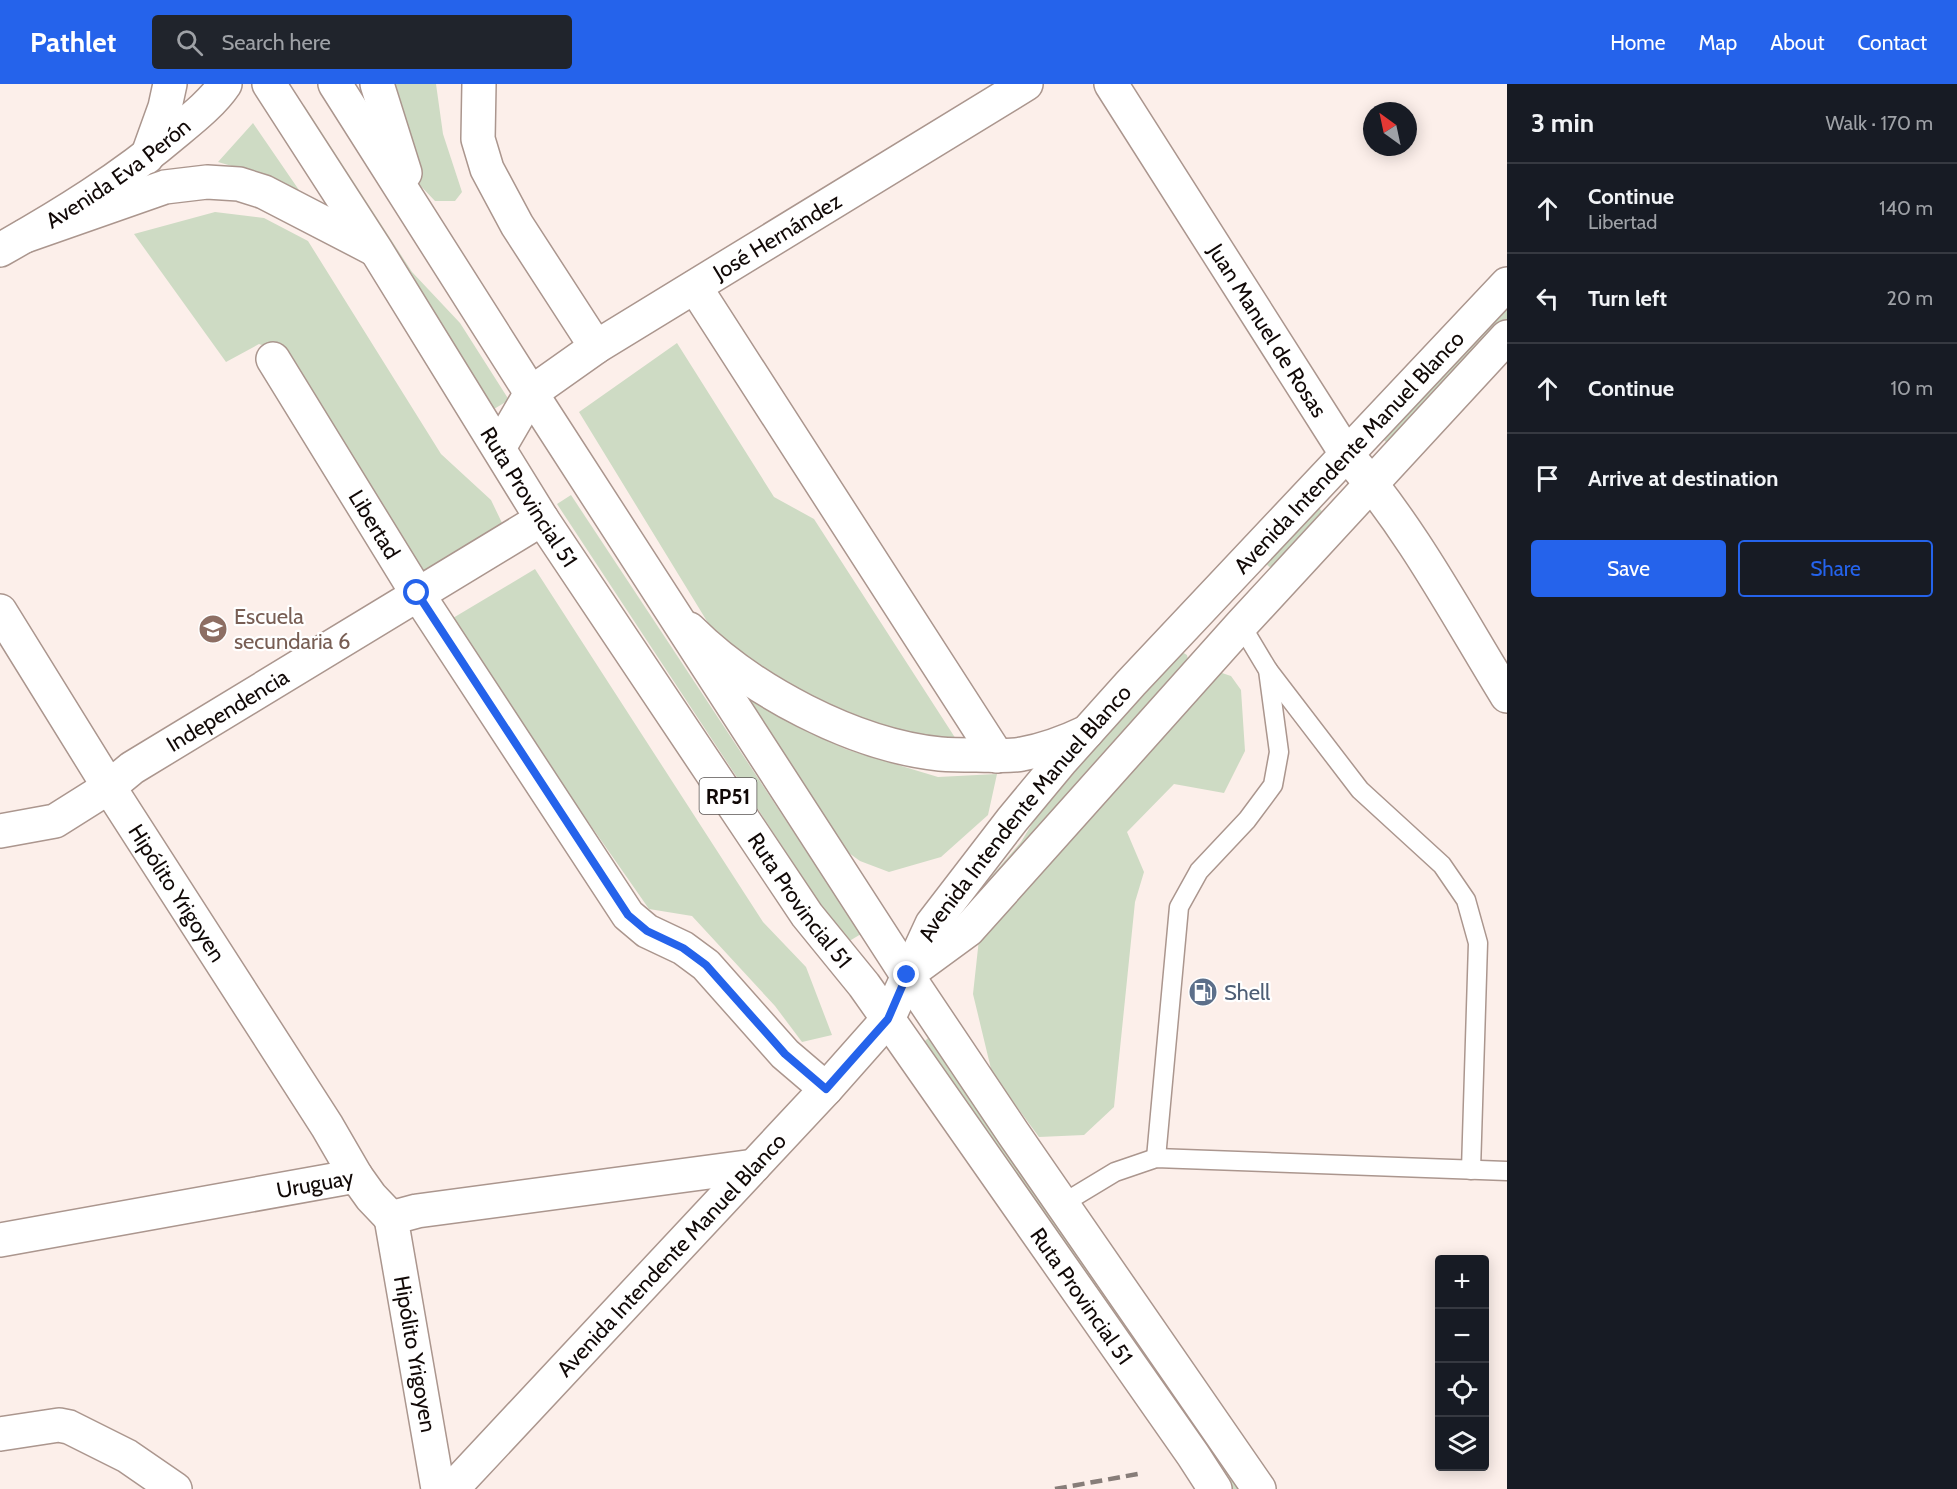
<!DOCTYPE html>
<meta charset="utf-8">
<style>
:root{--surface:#171b24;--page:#20242c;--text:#f1f3f6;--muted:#9ea1a6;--line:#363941;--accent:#2563eb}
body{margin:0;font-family:Cabin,sans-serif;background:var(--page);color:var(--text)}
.controls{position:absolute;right:18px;bottom:18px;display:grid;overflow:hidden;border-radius:6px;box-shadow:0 3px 15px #0003}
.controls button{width:54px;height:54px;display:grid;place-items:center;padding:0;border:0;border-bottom:2px solid var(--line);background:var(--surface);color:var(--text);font:30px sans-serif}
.compass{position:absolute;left:1363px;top:18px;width:54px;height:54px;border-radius:50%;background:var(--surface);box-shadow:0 3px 15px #0003;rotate:327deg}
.stop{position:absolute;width:18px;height:18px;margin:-14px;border:4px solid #2563eb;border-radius:50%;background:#fff}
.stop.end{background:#2563eb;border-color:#fff;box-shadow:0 2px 6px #0008}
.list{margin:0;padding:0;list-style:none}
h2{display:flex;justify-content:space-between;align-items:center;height:78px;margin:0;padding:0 24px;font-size:26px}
h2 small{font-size:20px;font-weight:400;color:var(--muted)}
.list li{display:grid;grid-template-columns:39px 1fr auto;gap:18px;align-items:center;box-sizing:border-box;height:90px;padding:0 24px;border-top:2px solid var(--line)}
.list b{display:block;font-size:22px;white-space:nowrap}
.list p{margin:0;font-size:20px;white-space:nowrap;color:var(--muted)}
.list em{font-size:20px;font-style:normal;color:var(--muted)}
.actions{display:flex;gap:12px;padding:18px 24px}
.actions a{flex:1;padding:14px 0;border:2px solid var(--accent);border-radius:6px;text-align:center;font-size:21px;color:var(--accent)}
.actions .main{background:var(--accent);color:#fff}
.icon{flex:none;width:33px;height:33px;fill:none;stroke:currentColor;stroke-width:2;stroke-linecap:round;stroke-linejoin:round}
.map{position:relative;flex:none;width:1507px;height:1405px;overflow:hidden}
header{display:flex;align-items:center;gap:36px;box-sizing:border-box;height:84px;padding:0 30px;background:var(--accent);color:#fff}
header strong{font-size:28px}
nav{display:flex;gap:33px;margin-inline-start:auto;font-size:21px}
.search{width:420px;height:54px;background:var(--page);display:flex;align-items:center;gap:15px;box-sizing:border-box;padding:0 21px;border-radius:6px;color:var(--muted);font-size:22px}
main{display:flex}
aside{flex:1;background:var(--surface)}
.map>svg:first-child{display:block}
.green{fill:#cedbc4}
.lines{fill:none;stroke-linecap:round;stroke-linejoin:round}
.lane-casing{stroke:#ab968e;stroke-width:21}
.street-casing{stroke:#ab968e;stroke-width:36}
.secondary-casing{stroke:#ab968e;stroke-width:36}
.primary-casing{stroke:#ab968e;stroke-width:36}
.lane{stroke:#fff;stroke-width:18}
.street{stroke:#fff;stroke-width:33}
.secondary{stroke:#fff;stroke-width:33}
.primary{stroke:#fff;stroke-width:33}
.rail{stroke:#877d79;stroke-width:4.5;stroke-dasharray:12 6;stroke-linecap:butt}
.route{stroke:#2563eb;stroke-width:8}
.labels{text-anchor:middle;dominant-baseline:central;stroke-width:4.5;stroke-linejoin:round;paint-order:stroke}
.shield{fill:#fff;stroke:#585351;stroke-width:1.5}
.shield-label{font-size:21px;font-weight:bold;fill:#110907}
.street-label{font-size:22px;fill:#110907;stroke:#fff}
.education-label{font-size:22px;fill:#785e54;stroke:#fff;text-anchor:start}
.service-label{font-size:22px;fill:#4e5e75;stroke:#fff;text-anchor:start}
</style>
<header>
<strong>Pathlet</strong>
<div class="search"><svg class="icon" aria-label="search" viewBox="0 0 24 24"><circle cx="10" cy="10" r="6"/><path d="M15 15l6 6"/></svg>Search here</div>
<nav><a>Home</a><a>Map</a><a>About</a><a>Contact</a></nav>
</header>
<main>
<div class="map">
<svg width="1507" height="1405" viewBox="0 0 1507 1405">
<rect width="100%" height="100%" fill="#fcefea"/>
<g class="green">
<polygon points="383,0 436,0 443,50 462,108 455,117 435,117 416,97"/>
<polygon points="304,21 412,188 460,239 509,316 494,325 301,23"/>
<polygon points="253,39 301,109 263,91 218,78"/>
<polygon points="215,128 264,134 308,157 441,370 491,416 503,441 427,492 284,269 259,260 226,278 134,150"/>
<polygon points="1507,220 1507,237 1390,362 1381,353"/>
<polygon points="677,259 774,413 814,435 963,666 843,637 724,565 579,328"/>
<polygon points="571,411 861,850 846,859 557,420"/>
<polygon points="1319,424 1327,433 1274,487 1265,479"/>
<polygon points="535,485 763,838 806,883 832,951 802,958 775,922 692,832 649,825 448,537"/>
<polygon points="1182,568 1187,571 1188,576 961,835 957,832 1021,758 1062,690"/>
<polygon points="1216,587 1231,592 1241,606 1245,667 1224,709 1174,700 1127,748 1144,788 1135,818 1114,1023 1084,1051 1039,1053 992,989 973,910 980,846"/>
<polygon points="734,606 845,665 938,693 997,690 988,731 941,773 889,788 860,777 831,756"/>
<polygon points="928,954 1241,1405 1232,1405 1095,1203 924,958"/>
</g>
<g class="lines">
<g class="lane-casing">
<g id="lane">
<polyline points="1268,586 1360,706 1442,781 1466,816 1478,859 1471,1086"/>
<polyline points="1156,1074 1179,823 1199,787 1247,736 1273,701 1279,668 1268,586 1241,541"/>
<polyline points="1062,1120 1115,1088 1156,1074 1507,1087"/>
</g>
</g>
<g class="street-casing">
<g id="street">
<polyline points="479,0 478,55 487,85 517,141 596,263"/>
<path id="s1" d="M 1111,0 L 1347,371 C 1411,443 1457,531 1507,612"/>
<polyline points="695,203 997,672"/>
<path id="s2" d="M 273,275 L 417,509 L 628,831 L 647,847 L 683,864 L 706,881 L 785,970 L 826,1005"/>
<path id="s3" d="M 531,309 L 596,263 L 1026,0"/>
<path id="s4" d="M 0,527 L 109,703 L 327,1042 L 356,1092"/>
<path d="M 689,545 C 750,606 853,661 940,670 C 952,671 964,671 976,671 C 991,671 1007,673 1022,670 C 1045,666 1066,658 1087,648"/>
<path id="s5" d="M 0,747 L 55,737 L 109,703 L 132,684 L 542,435"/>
<path id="s6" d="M 0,1156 L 356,1092 L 371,1113 L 391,1134"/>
<polyline points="0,1350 59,1341 69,1343 127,1372 175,1405"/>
</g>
</g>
<g class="secondary-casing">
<g id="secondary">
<polyline points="912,887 968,846 1241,541 1507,253"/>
<polyline points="438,1405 391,1134 417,1127 754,1082"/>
<path id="s7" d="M 452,1405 L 826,1005 L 888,935 L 932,840 L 1012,736 L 1061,677 L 1131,599 L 1507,200"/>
</g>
</g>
<g class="primary-casing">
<g id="primary">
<path id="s8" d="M 269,0 L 376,166 L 542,435 L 807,831 L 864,901 L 888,935 L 1193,1371 L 1215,1405"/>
<polyline points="335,0 531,309 907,891 1013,1049 1259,1405"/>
<polyline points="377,0 405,89"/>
<polyline points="147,73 165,23 170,0"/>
<polyline points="25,152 165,103 207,98 239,100 264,108 374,165"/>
<path id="s9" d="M 0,166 C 62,131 122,94 176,48 C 193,34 213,18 225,0"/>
<polyline points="499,364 531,309"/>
</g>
</g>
<use href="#lane" class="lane"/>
<use href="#street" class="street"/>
<use href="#secondary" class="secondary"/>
<use href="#primary" class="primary"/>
<polyline class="rail" points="1055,1405 1143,1389"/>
</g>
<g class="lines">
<polyline class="route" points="417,509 628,831 647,847 683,864 706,881 785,970 826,1005 888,935 907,891"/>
</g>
<defs>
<g id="school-disc" transform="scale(1.5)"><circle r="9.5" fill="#8d6e63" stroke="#fff"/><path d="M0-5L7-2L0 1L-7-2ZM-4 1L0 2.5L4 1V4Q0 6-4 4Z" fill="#fff"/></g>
<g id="fuel-disc" transform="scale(1.5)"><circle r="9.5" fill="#5c6f8a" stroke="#fff"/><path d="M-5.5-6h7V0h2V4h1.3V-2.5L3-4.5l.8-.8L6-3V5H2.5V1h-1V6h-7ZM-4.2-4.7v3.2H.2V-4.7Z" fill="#fff"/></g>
</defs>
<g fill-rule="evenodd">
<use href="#school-disc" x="213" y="545"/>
<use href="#fuel-disc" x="1203" y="908"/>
</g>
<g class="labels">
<rect class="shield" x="699.5" y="694" width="57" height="36" rx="4.5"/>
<g class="shield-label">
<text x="728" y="712">RP51</text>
</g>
<g class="street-label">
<text stroke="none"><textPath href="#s9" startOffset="141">Avenida Eva Perón</textPath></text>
<text stroke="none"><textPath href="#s3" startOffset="292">José Hernández</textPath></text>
<text stroke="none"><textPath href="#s1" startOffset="292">Juan Manuel de Rosas</textPath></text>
<text stroke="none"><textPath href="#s7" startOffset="1376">Avenida Intendente Manuel Blanco</textPath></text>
<text stroke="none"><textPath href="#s8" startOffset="488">Ruta Provincial 51</textPath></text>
<text stroke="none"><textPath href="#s2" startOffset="194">Libertad</textPath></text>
<text stroke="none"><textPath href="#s5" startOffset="261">Independencia</textPath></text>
<text stroke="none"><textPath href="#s7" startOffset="890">Avenida Intendente Manuel Blanco</textPath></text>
<text stroke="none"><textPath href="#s4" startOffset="333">Hipólito Yrigoyen</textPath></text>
<text stroke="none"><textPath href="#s8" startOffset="974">Ruta Provincial 51</textPath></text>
<text stroke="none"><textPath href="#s6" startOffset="320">Uruguay</textPath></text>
<text stroke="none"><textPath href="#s7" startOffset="321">Avenida Intendente Manuel Blanco</textPath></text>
<text stroke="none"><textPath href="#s8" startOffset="1460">Ruta Provincial 51</textPath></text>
<text transform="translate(415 1270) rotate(80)">Hipólito Yrigoyen</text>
</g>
<g class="education-label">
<text x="234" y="532">Escuela<tspan x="234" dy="25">secundaria 6</tspan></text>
</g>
<g class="service-label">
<text x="1224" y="908">Shell</text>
</g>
</g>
</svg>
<div class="controls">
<button>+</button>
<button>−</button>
<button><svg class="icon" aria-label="locate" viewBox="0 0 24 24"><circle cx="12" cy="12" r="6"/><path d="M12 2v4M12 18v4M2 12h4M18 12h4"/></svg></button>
<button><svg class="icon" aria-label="layers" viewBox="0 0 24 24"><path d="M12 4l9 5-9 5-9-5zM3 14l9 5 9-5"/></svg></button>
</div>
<svg class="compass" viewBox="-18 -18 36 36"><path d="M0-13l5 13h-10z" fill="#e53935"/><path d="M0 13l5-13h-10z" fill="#9ea1a6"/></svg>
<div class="stop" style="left:417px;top:509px"></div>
<div class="stop end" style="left:907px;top:891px"></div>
</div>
<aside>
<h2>3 min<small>Walk · 170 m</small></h2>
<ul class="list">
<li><svg class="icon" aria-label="ahead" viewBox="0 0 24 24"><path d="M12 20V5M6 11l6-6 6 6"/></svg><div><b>Continue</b><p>Libertad</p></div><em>140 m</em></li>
<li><svg class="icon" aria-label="left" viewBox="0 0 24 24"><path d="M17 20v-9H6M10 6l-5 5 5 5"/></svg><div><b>Turn left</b></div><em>20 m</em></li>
<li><svg class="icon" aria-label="ahead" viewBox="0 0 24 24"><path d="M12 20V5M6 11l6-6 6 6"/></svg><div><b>Continue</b></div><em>10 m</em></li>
<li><svg class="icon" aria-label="arrive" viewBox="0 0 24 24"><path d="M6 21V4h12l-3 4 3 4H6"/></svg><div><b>Arrive at destination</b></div></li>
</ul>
<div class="actions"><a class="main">Save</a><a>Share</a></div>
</aside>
</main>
